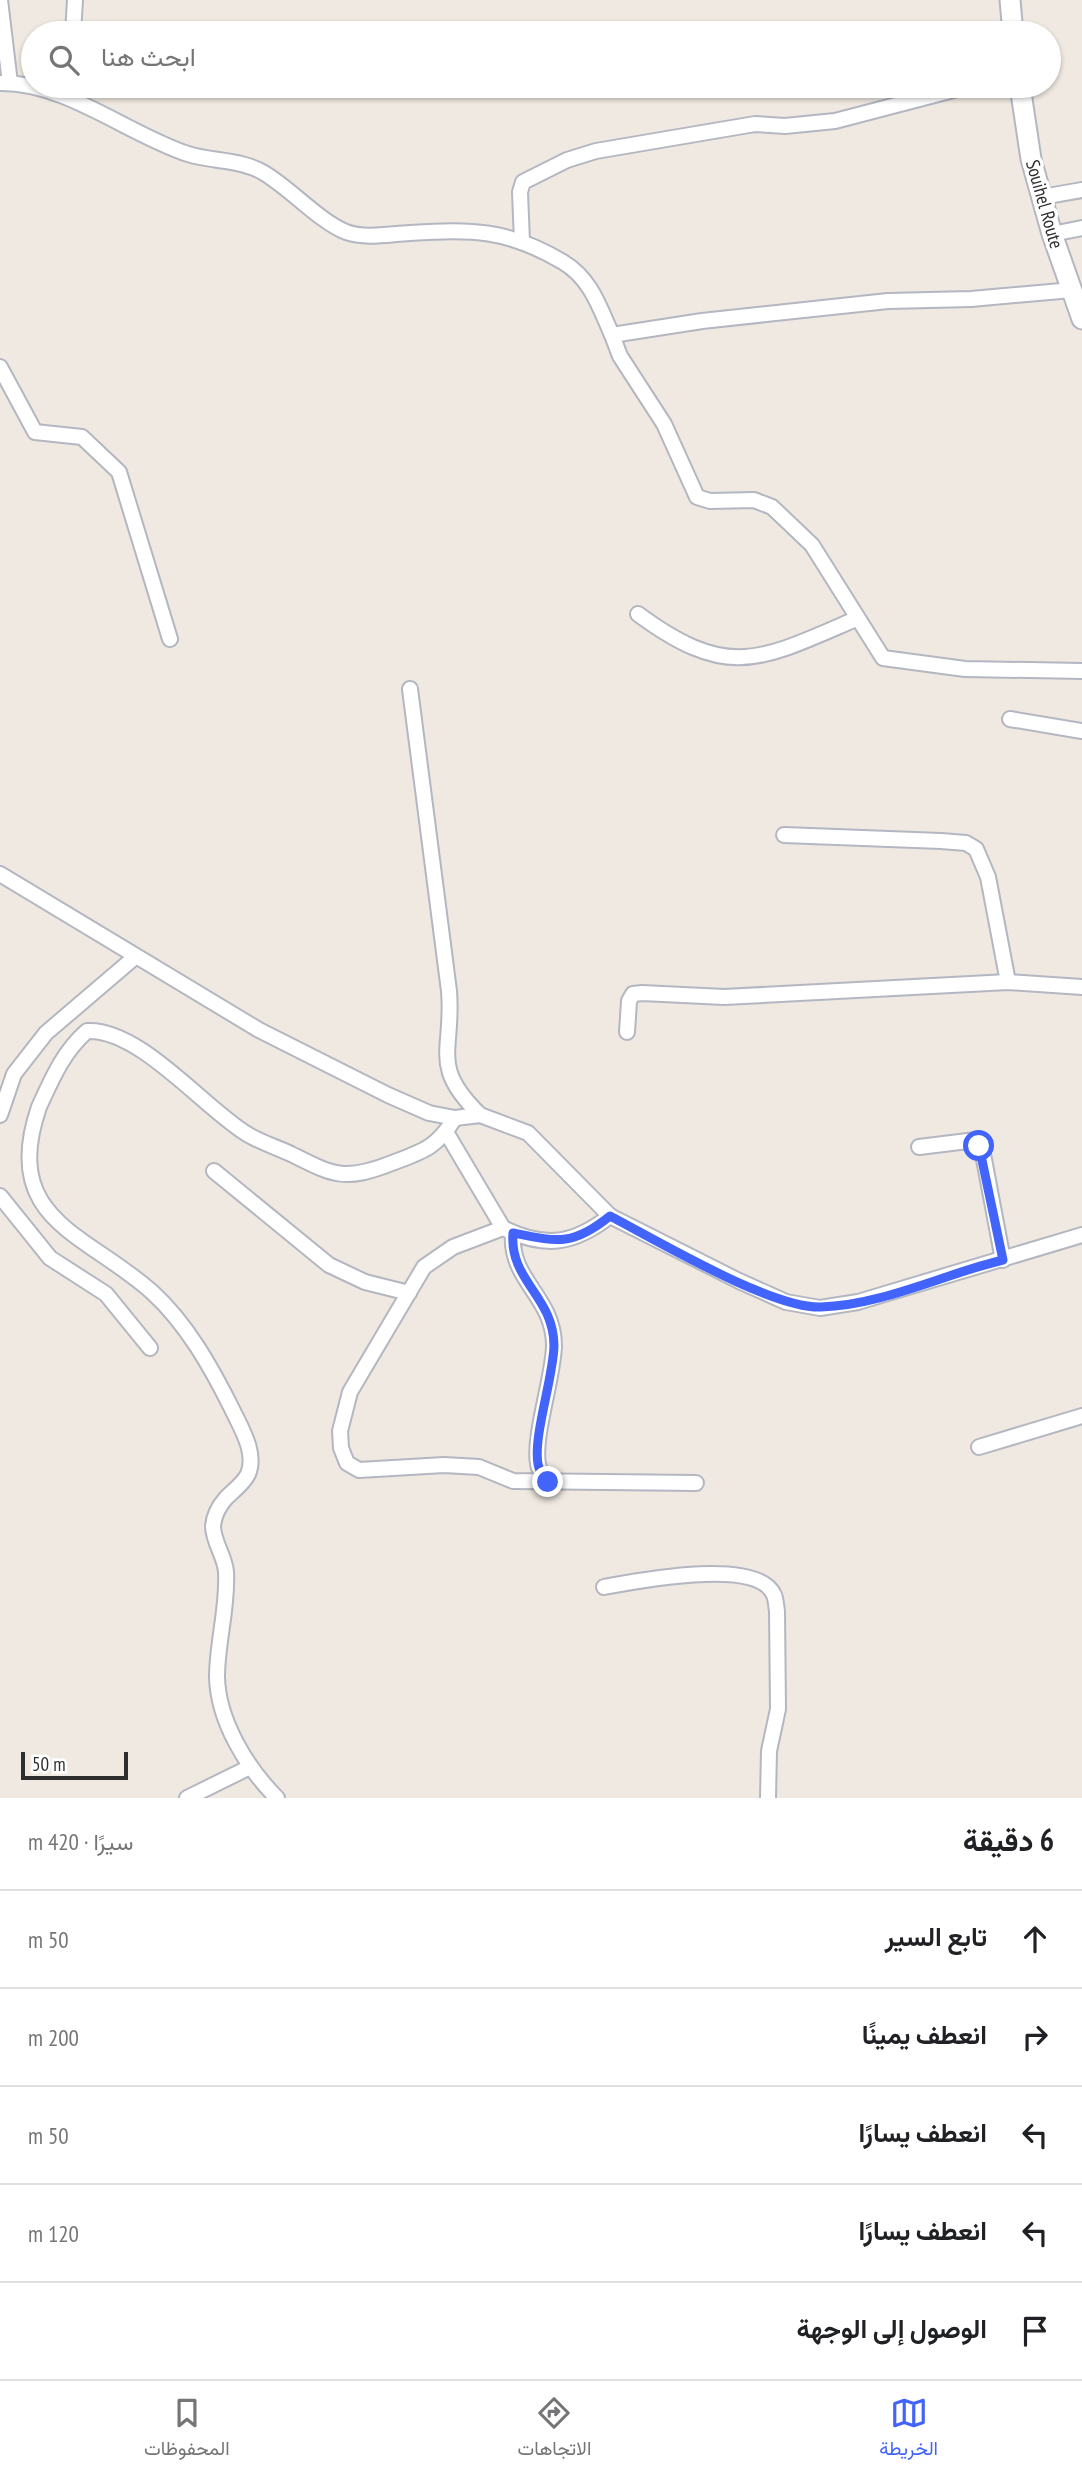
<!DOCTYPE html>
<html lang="ar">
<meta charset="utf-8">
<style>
:root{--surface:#fff;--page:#f6f6f6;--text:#202124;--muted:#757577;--line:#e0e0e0;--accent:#4264fb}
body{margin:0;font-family:"PT Sans Narrow",Vazirmatn,sans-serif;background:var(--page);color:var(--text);direction:rtl}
.scale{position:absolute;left:21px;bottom:18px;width:107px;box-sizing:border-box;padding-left:7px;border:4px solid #2e2e2e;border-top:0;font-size:19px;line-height:24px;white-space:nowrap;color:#2e2e2e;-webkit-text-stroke:5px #fff;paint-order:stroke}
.stop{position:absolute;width:21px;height:21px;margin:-16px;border:5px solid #4264fb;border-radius:50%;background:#fff}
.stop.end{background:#4264fb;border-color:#fff;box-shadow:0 2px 7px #0008}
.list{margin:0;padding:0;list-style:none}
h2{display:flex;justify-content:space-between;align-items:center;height:91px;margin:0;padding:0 28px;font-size:30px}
h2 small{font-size:23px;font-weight:400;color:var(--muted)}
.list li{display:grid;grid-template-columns:46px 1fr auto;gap:21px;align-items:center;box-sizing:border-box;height:98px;padding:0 28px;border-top:2px solid var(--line)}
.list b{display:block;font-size:26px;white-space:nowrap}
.list em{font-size:23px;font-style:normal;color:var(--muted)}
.icon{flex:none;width:38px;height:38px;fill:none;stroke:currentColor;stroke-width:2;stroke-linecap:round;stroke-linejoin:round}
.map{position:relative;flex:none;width:1082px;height:1798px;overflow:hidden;direction:ltr}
.search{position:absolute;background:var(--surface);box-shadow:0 2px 5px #0004;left:21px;right:21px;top:21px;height:77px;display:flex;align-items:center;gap:18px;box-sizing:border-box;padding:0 24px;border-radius:38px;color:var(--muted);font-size:26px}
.sheet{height:581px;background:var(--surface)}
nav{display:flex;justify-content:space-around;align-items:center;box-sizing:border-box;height:98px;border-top:2px solid var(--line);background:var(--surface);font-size:19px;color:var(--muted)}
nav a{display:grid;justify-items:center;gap:4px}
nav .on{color:var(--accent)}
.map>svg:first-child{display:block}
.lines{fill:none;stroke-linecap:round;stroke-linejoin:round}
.minor-casing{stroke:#b4b7c1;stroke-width:18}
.secondary-casing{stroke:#b4b7c1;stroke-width:23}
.minor{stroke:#fff;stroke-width:14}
.secondary{stroke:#fff;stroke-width:19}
.route{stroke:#4264fb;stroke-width:9}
.labels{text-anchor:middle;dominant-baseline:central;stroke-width:7;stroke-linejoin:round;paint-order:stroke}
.street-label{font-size:19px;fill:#2e2e2e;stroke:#fff}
</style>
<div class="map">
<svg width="1082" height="1798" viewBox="0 0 1082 1798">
<rect width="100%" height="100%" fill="#efe9e1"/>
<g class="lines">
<g class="minor-casing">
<g id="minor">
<polyline points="0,0 10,83"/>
<polyline points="73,33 75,0"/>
<path d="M 0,83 C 66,82 127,134 188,154 C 213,162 241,159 264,173 C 291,189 319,221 346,232 C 366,239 389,234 410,233 C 472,229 507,229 563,262 C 591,279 599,306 612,335 L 702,321 L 888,301 L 971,299 L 1072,290"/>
<polyline points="1042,197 1082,190"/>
<polyline points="1052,234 1082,228"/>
<polyline points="522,242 520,192 523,182 567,160 596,151 755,124 785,126 835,121 969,86"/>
<polyline points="612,335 620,356 664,424 697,497 710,501 754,500 772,507 812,545 883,658 965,669 1082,671"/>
<polyline points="0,367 35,432 82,437 119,472 170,639"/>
<path d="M 638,614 C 729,681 760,660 856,619"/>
<path d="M 410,689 L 449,991 C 454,1052 429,1065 480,1115"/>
<polyline points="1010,719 1082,731"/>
<polyline points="784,835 941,841 966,843 976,849 988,877 1008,982"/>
<polyline points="0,874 259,1030 388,1095 429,1113 455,1118 480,1115 528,1133 610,1216 739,1281 786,1302 820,1308 858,1302 1082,1235"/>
<polyline points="627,1032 629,1001 633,994 642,993 724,997 1008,982 1082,987"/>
<polyline points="0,1115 14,1074 46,1033 135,957"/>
<path d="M 446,1132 L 503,1228 C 546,1249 574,1244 610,1216"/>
<polyline points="919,1147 976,1140 983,1154 1003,1260"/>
<polyline points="214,1171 329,1265 365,1282 409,1293"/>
<polyline points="0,1196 50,1258 106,1294 150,1348"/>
<polyline points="503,1228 453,1247 424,1267 350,1392 340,1431 341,1448 347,1463 359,1470 444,1465 479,1467 513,1481 696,1483"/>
<path d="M 513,1233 C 509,1281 554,1296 554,1346 C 553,1379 533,1436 538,1464 C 539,1471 544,1477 548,1482"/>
<polyline points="979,1447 1082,1416"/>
<path d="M 604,1587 C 637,1581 758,1557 774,1595 C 776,1599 776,1606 777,1611 L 778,1709 L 769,1751 L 768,1798"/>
<polyline points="187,1798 250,1767"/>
<path d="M 277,1798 C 247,1768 218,1721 217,1677 C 217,1642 228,1608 226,1572 C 225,1556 213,1542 213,1526 C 214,1514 219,1506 226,1498 C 233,1491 244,1483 248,1474 C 257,1453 241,1428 232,1409 C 211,1367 187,1324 152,1292 C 86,1233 0,1220 39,1107 C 52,1079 63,1052 87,1031 C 139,1028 203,1107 247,1134 C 260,1142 276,1147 291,1154 C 333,1175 344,1182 392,1163 C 424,1151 436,1148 455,1118"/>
</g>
</g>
<g class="secondary-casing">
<g id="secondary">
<polyline points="1010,0 1013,33"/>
<polyline points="1020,86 1031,159 1052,234 1082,319"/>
</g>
</g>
<use href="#minor" class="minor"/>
<use href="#secondary" class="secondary"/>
</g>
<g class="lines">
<path class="route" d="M 548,1482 C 544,1477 539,1471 538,1464 C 533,1436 553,1379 554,1346 C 554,1296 509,1281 513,1233 C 558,1242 573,1246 610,1216 C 658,1241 772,1309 821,1307 C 883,1305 944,1274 1003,1260 L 979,1146"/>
</g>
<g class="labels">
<g class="street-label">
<text transform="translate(1045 204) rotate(74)">Souihel Route</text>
</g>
</g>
</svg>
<div class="scale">50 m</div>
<div class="stop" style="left:979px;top:1146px"></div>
<div class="stop end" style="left:548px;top:1482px"></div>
<div class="search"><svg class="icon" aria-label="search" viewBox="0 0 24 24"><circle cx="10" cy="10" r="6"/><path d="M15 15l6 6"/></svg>ابحث هنا</div>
</div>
<section class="sheet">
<h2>6 دقيقة<small>سيرًا · 420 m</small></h2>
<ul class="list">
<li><svg class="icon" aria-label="ahead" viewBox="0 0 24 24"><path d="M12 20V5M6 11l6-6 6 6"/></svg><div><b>تابع السير</b></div><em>50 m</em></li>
<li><svg class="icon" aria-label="right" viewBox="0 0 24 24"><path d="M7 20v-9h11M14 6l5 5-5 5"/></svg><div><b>انعطف يمينًا</b></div><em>200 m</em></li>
<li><svg class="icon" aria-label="left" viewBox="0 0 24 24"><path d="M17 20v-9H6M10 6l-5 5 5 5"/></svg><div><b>انعطف يسارًا</b></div><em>50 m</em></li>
<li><svg class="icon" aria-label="left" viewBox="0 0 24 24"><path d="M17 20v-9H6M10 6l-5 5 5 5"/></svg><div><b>انعطف يسارًا</b></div><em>120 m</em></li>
<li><svg class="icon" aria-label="arrive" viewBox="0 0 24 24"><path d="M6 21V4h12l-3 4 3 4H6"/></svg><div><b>الوصول إلى الوجهة</b></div></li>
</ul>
</section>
<nav>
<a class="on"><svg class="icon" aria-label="map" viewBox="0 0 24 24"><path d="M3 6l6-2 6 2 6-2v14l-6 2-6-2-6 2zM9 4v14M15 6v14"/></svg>الخريطة</a>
<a><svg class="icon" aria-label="directions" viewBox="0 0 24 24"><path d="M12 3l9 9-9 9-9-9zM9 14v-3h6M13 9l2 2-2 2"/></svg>الاتجاهات</a>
<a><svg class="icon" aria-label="saved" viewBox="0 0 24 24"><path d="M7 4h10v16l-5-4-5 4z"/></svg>المحفوظات</a>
</nav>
